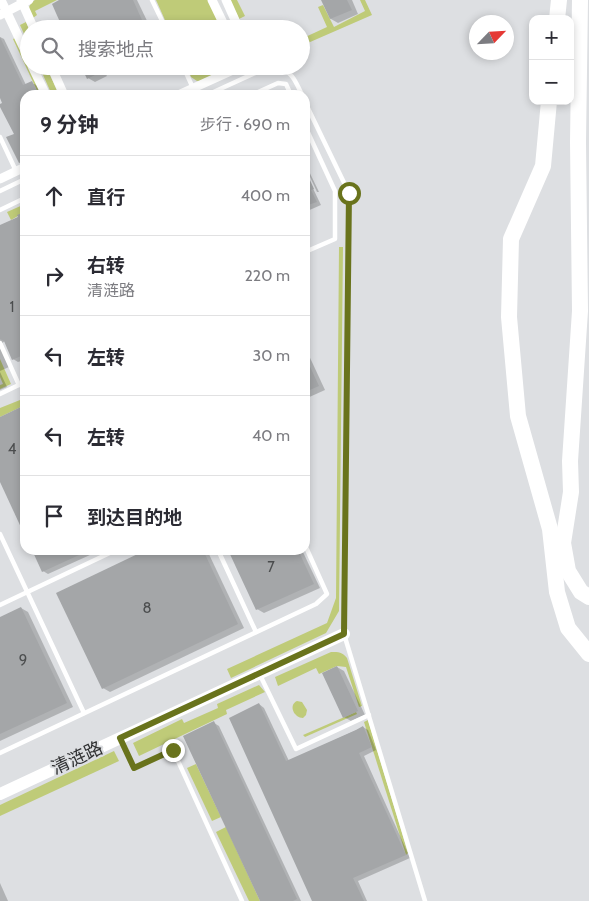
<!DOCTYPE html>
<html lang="zh">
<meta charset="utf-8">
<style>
:root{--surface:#fff;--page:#f7f7f7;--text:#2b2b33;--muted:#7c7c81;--line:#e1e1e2}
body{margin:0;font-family:Cabin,"Noto Sans SC",sans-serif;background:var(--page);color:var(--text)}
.controls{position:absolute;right:15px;top:15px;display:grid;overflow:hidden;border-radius:10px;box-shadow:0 2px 8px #0003}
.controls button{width:45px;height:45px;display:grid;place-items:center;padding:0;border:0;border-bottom:1px solid var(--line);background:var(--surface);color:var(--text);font:25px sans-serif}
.compass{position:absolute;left:469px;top:15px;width:45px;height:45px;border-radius:50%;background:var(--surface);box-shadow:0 2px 8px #0003;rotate:65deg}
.stop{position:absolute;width:15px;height:15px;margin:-11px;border:4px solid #69731c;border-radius:50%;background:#fff}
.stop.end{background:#69731c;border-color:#fff;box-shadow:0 1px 5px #0008}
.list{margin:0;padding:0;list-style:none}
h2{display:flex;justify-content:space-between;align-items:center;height:65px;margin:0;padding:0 20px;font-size:21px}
h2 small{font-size:16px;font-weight:400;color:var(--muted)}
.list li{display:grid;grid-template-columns:32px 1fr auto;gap:15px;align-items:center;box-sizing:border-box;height:80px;padding:0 20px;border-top:1px solid var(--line)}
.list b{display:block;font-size:19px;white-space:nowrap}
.list p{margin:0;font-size:16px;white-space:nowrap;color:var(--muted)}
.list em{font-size:16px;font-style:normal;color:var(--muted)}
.icon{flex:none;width:28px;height:28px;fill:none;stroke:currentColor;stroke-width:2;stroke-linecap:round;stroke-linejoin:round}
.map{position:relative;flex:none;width:589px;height:901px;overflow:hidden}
.search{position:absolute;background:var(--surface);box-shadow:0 2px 8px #0003;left:20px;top:20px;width:290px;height:55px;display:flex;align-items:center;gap:12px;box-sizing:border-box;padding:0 18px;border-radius:28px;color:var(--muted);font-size:19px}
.panel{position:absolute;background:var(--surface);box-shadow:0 2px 8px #0003;left:20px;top:90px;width:290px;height:465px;border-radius:15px}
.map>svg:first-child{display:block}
.green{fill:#bfcb78}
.shadow{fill:#0003}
.building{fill:#a4a6a8}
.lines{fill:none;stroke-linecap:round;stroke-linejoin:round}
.lane{stroke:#fff;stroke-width:4.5}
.street{stroke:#fff;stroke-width:9}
.secondary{stroke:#fff;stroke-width:12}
.highway{stroke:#fff;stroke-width:16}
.route{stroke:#69731c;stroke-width:6}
.labels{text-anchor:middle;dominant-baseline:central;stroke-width:4;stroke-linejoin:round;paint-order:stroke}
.number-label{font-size:15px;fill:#4c4e4f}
.street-label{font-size:18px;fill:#2f3031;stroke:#dddfe2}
</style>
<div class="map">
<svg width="589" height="901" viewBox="0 0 589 901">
<rect width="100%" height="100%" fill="#dddfe2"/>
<g class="green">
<path d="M 35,0 L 57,0 L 35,11 L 37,15 L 33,18 L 38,29 L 37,29 C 32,19 23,7 35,0 Z"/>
<polygon points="156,0 210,0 223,29 169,29"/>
<polygon points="230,0 237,0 245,16 239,19"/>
<polygon points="360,0 365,0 372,15 301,46 301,39 327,27 318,7 323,5 334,27 365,11"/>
<polygon points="26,22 29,29 29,45 20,25"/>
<polygon points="17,37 43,95 39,95 13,39"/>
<polygon points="39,66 46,66 59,95 52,95"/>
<polygon points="187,66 233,66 200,81 197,81 191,77"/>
<polygon points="25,204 25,212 11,220 7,212"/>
<polygon points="339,247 343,247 339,611 326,633 231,678 227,669 327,623 336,598"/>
<polygon points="0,359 11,384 0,389 0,385 3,384 0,377"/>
<polygon points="20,400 23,406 0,417 0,408"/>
<path d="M 331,652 C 339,652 342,652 347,658 L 362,706 L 359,707 L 346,667 L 337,666 L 319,674 L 316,668 L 278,686 L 275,677 Z"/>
<polygon points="259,685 265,692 226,710 227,714 139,756 133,743 182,719 184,723 218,708 217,704"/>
<path d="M 297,701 L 302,702 L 307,710 L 306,715 L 303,718 C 294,718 288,705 297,701 Z"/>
<polygon points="356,712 357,714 305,737 303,735"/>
<polygon points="368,720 408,853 406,855 364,722"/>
<polygon points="114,751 119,761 0,816 0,805"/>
<polygon points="196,764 221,817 212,821 187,768"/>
<polygon points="226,827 260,901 249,901 216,832"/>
</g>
<g class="shadow">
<polygon points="62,0 137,0 151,29 65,29"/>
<polygon points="323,0 352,0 358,14 338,23 331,19"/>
<polygon points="0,37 4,39 26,85 32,83 38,86 42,95 25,95 25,165 20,162 16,134 0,95"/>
<polygon points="82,66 114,66 104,71 107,76 95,82 88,78"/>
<polygon points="305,163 319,192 317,192 305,166"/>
<polygon points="305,172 321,205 305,212"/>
<polygon points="25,214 25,363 24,360 18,362 13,359 5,341 1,344 9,367 0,371 0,226"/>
<polygon points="305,347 325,390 305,399"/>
<polygon points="0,372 7,387 0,390"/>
<polygon points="33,550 101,550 48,574 43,571"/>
<polygon points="149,550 207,550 244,628 110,692 103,688"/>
<polygon points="229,550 302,550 320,588 264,613 257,609"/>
<polygon points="21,608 28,612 73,707 0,741 0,618"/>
<polygon points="337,667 344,671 365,715 351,721 344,717"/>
<polygon points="259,704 264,708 289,761 363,727 368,730 376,750 364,756 410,858 358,881 367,901 328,901"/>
<polygon points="214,723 219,726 301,901 262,901"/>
<polygon points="0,883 8,901 0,901"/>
</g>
<g class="building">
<polygon points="59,0 133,0 146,29 63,29 52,4"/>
<polygon points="321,0 347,0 352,10 330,19"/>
<polygon points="0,37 23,85 32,81 39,95 25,95 25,161 19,163 6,137 14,134 0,107 0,104 2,103 0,98"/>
<polygon points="81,66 98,66 101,72 87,79"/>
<polygon points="305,169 314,189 311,190 317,202 305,206"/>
<polygon points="25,212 25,366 21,356 12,360 4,341 0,339 0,225 18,217 17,215"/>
<polygon points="305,356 319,386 305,392"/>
<polygon points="25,405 25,536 0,482 0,417"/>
<polygon points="32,550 90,550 42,572"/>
<polygon points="146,550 203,550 238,624 102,689 56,593"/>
<polygon points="228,550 298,550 314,584 256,610"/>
<polygon points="21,607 67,703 0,734 0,617"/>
<polygon points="337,666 358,711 343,718 322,673"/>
<polygon points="259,703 286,761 356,730 363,726 372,747 359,753 406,855 353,878 364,901 312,901 229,718"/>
<polygon points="214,721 297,899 293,901 260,901 183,736"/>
</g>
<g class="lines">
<g class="lane">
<polyline points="152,0 166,29"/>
<polyline points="238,28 248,23"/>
<polyline points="183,66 193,88"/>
<path d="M 277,66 C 293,73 295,80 302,95"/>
<polyline points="207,95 266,68 274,66"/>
<polyline points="252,95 278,83 286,84 291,95"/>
<polyline points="305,102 349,193 344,634 425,901"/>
<polyline points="305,126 335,191 335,239 305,252"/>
<polyline points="0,137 16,171"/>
<polyline points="0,191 25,179"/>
<polyline points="0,210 25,198"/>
<polyline points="0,343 19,385"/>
<polyline points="0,394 25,382"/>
<polyline points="0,534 84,713"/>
<polyline points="218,550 256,632"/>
<polyline points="0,605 116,550"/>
<polyline points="260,675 296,749 369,715"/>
<polyline points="121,738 134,768 173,750 242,901"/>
<polyline points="0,753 316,604 327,594 305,545"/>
</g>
<g class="street">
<polyline points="1,0 29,59"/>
<polyline points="21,0 34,29"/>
<polyline points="212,0 226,29"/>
<polyline points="226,0 239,29"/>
<polyline points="0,15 29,0"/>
<polyline points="32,66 46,95"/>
<polyline points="51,66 64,95"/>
<polyline points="178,95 242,66"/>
<polyline points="0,179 25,167"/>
</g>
<polyline class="secondary" points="0,794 344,634"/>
<g class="highway">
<polyline points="580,0 578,142 580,311 570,461 571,492 563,543 568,571 581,592 589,597"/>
<polyline points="557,19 559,0"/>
<polyline points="549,101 543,166 511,239 509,317 518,416 550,529 557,592 568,628 589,654"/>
</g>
</g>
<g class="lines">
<polyline class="route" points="173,750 134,768 120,738 344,634 349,193"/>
</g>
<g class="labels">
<g class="number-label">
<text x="12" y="307">1</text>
<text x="12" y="449">4</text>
<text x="271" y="567">7</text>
<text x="147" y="608">8</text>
<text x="23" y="660">9</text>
</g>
<g class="street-label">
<text transform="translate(77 758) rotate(-25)">清涟路</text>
</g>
</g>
</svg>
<div class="controls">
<button>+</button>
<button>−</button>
</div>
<svg class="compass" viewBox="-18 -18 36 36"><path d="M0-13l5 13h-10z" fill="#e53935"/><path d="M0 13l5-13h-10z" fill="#7c7c81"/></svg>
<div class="stop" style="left:349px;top:193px"></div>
<div class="stop end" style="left:173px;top:750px"></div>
<div class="search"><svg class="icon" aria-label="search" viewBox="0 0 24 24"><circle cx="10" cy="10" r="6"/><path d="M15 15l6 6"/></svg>搜索地点</div>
<section class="panel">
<h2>9 分钟<small>步行 · 690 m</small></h2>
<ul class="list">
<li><svg class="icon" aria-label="ahead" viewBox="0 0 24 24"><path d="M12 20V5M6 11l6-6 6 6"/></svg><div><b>直行</b></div><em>400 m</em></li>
<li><svg class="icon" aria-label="right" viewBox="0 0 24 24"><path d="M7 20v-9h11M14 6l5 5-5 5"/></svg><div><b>右转</b><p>清涟路</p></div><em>220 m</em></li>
<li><svg class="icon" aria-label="left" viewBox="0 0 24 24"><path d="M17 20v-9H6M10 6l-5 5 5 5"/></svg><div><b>左转</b></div><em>30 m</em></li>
<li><svg class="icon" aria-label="left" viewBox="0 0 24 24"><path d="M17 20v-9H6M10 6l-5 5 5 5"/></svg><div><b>左转</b></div><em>40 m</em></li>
<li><svg class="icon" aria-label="arrive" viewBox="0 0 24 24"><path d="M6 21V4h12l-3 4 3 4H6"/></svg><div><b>到达目的地</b></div></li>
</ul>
</section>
</div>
